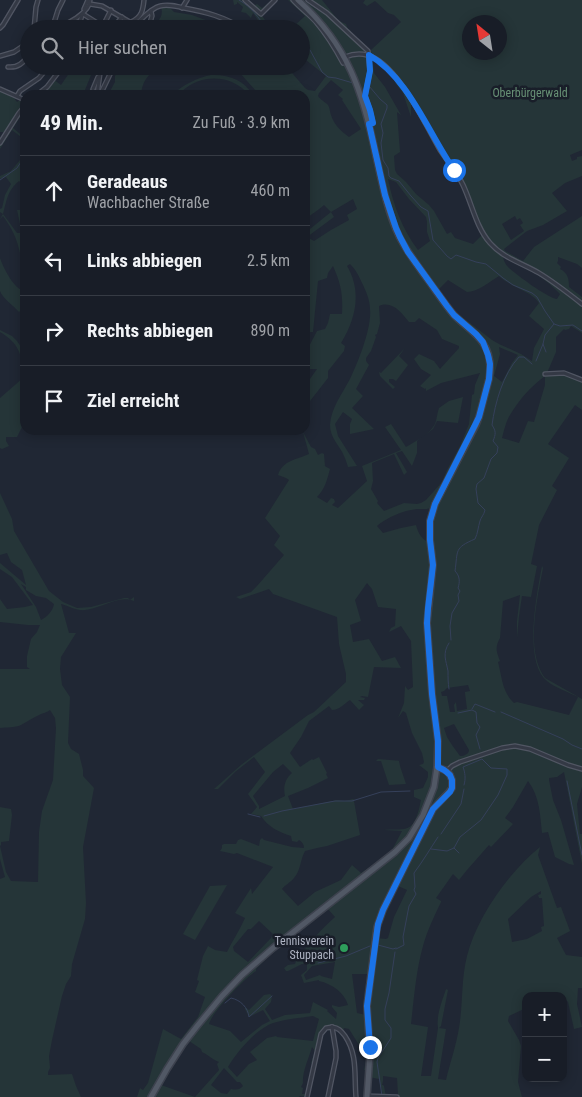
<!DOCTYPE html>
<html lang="de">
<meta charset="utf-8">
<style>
:root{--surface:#181d27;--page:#21262f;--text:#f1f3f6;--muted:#9fa2a7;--line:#363b44}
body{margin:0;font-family:"Roboto Condensed",sans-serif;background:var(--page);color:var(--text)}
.controls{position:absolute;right:15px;bottom:15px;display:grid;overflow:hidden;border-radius:10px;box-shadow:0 2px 12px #0003}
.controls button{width:45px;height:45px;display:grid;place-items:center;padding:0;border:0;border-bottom:1px solid var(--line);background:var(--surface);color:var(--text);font:25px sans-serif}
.compass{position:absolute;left:462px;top:15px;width:45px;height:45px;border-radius:50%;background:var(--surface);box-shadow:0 2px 12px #0003;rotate:330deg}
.stop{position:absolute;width:15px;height:15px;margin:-11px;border:4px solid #1a73e8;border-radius:50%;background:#fff}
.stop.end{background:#1a73e8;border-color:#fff;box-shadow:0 1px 5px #0008}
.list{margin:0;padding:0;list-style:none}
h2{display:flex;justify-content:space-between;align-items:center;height:65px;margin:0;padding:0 20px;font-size:21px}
h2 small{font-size:16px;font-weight:400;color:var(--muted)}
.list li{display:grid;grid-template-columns:32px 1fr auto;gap:15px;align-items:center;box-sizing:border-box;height:70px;padding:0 20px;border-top:1px solid var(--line)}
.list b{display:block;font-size:19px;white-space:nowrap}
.list p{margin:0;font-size:16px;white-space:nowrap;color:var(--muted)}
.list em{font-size:16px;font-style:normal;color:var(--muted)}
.icon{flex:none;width:28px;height:28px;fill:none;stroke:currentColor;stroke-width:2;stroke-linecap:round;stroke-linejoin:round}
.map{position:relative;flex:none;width:582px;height:1097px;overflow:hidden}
.search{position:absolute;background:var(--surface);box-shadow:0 2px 12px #0003;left:20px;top:20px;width:290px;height:55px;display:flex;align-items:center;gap:12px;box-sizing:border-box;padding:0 18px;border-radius:28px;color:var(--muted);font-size:19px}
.panel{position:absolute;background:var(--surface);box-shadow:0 2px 12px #0003;left:20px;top:90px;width:290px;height:345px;border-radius:15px}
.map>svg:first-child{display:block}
.green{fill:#253538;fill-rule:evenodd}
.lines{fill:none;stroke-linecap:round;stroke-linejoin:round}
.stream{stroke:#35405a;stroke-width:1}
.minor-casing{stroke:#515663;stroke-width:5.5}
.major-casing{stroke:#3d424e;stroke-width:8}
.minor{stroke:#343945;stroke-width:3}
.major{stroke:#515865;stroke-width:5}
.route{stroke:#1a73e8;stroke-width:6}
.leisure-dot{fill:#2e9e5b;stroke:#191e29;stroke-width:2}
.labels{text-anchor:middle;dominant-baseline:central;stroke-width:5;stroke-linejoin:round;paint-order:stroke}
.park-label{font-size:12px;fill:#679075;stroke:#191e29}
.poi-label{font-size:12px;fill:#aeb3c2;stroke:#191e29;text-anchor:end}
</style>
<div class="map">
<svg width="582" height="1097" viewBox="0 0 582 1097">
<rect width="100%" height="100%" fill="#202734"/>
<g class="green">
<polygon points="233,0 245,0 253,6 257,4 262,8 272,0 275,0 261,14 271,29 264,29 253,13 251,18 246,13 241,12 243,7 237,2 237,4 234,5"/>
<path d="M 288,0 L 304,0 L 317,10 L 318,8 L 308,0 L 322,0 L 339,21 L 346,24 L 348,29 L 350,30 L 351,32 C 356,38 365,43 368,50 L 371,50 L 401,22 L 394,15 L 388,13 L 375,1 L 367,6 L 363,3 L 365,0 L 582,0 L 582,150 L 570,155 L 572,161 L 577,159 L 577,157 L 582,156 L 582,176 L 565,183 L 552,193 L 567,211 L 543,225 L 527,231 L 504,249 L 505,251 L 523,261 L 534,247 L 582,216 L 582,268 L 577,264 L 558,257 L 558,261 L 557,263 L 561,267 L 560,269 C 568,273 569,279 569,287 L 582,297 L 582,333 L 571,326 L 569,329 L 565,330 L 564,329 L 556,337 L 556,352 L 547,373 L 564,373 L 582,380 L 582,410 L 575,405 L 548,444 L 569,458 L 552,486 L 557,490 L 539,525 L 531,564 L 537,566 L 531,597 L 522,596 L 519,616 L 517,638 L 517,621 L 520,595 L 503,601 L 500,638 C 495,647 496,651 500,661 L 498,662 C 502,677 502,692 514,703 L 517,702 L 569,715 L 578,697 C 569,692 555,688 547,681 C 523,662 537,593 542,566 L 543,568 C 537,599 525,652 545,678 L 582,699 L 582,787 L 577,804 L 580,834 L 582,834 L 582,864 L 564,772 L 557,777 L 549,778 L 549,780 L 553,800 L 561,820 L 574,865 L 569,864 L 555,857 L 548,832 L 542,833 C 540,815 540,797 528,781 L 513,807 L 505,818 L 513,824 L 491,847 L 489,845 L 467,870 L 459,880 L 453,874 L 436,898 L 441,901 L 441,902 C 434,917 427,931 423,946 C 416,971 414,998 411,1024 L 428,1027 L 421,1076 L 431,1076 L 438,1028 C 436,1016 442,1001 446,989 L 448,990 L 441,1026 L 439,1028 L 446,1029 L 438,1079 L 446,1080 C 450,1063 456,1046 459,1028 C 463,1005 461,980 467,956 C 477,917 509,872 540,847 L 538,855 L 557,908 L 561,907 L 570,931 L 557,938 L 566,955 L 582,957 L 582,988 L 578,988 L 577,1004 L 582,1027 L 574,1029 L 568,1002 L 566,1000 L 564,999 L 563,995 L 526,996 L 526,1008 L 509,1016 L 508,1021 L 519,1040 L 521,1046 L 518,1082 L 522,1097 L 397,1097 L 398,1094 L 397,1078 L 383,1076 L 383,1081 L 382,1085 L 383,1085 L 384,1086 L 386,1097 L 383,1095 L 379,1079 L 369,1077 L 366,1096 L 363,1097 L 367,1071 L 364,1070 L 366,1061 L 365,1045 L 363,1044 L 359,1045 L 349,1029 L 344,1028 L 342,1033 L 335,1027 L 323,1030 L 315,1063 L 311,1063 L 315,1051 L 312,1047 C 309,1058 302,1072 303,1083 L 301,1087 L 303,1088 L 302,1094 L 304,1094 L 306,1093 L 306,1097 L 300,1096 L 299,1097 L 137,1097 L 140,1088 L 143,1090 L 148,1083 L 163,1029 L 181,1039 L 198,1017 L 205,997 L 195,992 L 199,981 L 197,980 L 203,956 L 208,946 L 215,950 L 227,952 C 232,941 240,930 245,918 L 235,913 L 251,888 L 252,894 L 273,867 L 237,853 L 234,854 L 220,851 L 222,848 L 222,845 L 224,844 L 236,844 L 238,840 L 241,839 L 259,846 L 260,840 L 262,838 L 264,840 L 292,847 L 304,848 C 304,844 302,842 299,840 L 297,842 L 292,841 L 291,836 C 279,832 268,827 261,816 L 251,814 L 257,807 L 248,794 L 265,772 L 254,757 L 235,772 L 218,789 L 214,789 L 241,765 L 308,715 L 314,712 L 346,682 L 346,674 L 339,644 L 337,617 L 273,594 L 269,589 L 240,599 L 236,597 L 251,592 L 257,586 L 284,555 L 274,545 L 280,536 L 265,518 L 289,480 L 286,478 L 278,475 C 283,460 296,460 309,454 L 303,432 L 311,447 L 315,449 L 318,455 L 322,453 L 324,454 L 325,466 L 323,465 L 330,469 C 327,480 325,489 317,497 L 327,503 L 331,498 L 334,499 L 335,502 L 332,505 L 338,508 L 367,481 L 362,466 L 401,450 L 385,427 L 391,424 L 406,447 C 416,441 430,434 435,424 C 437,419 437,413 439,408 L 449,401 L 463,397 L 458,423 L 437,421 L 433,429 L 417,441 L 417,453 L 412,466 L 402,451 L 396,453 L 407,472 L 404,475 L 394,454 L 372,463 L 373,481 L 371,489 L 378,501 L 377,503 L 384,511 L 404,503 L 417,504 L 421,503 L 426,500 L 442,482 L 447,470 L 460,446 L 469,424 L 472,395 L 474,394 L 475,385 L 480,373 L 441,383 L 426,391 L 426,388 L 425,389 L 420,386 L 431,375 L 421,369 L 414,359 L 419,354 L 434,361 L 440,369 L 459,348 L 459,346 L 442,339 L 437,330 L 419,318 L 415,322 L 409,322 C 402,313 392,300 379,306 L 380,323 L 377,334 L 375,335 L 376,337 L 371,351 L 366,358 L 366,361 L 369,365 L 356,389 L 363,396 L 352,408 L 374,429 L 350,434 L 350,424 L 352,419 L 343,412 L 335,424 L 338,436 L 357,466 L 348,467 C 347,464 346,460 344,456 C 340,446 330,438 330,425 C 331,408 342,394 350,379 C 358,362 372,328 370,309 C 370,300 366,291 362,283 C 359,276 356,270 350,264 L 347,266 C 362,291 356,319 341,343 L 345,346 L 344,351 L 328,371 L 328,378 L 310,401 L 305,400 L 305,386 L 317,369 L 305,369 L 305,354 L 317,331 L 325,329 L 328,323 L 330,314 L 342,314 C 343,294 341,284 333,266 L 328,273 L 327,278 L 318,281 L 313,332 L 305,332 L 305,310 L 309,285 L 305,285 L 305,233 L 331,212 L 324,205 C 317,212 311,213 305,221 L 305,95 L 256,95 L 256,91 L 239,72 L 227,66 L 286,66 L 305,88 L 308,90 L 315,91 L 326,76 L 306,60 L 305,56 L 301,55 L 301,29 L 296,29 L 294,26 L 305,16 ZM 470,22 L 500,22 L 500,52 L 470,52 ZM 369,57 L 379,63 L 393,78 L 396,84 L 403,93 L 411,117 L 411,105 L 412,105 L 443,158 L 455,175 L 461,185 L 479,229 L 480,228 L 486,238 L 485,240 L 482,235 L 473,244 L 455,238 L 451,232 L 447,234 L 434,211 L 429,205 L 416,194 L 406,182 L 397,174 L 395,170 L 394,156 L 400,152 L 397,112 L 401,115 L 385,87 L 374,73 L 373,63 L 372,62 L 370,64 ZM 331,80 L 343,90 L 338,95 L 343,99 L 342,100 L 361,129 L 349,137 C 341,131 334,125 331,115 C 330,113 330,110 329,107 C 328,103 321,101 318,96 L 319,93 ZM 388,179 L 396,182 L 409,199 L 426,217 L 427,222 L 427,232 L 430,241 L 418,250 C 402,229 393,204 388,179 ZM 353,199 L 357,209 L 347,215 L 349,220 L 331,230 L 314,241 L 307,237 L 334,217 L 331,212 ZM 515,216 L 517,220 L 520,218 L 523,223 L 520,225 L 524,231 L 511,240 L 502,224 ZM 503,257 C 524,266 545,277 560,294 L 557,299 C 546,297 517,275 509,268 C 505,264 504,261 503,257 ZM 499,276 C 510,287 532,291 539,303 L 529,316 L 544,329 L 534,348 L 532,361 L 521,354 L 499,344 L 492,340 L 457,313 L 447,302 L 439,289 L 448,280 L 467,292 C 478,292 489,282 499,276 ZM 499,347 L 518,355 L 512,363 L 502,382 L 494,376 L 500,354 ZM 545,376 L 545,385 L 534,422 L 528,421 L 519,443 L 502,438 C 504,431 506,421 510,415 C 519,400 530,387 545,376 ZM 434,505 L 430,543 C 422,540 418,533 416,525 L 401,528 L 383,533 L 377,526 C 386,518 406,509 419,509 C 427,509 427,510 434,505 ZM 367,583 L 372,589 L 378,607 L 396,609 L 395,626 L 391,628 L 389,632 L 401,626 L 411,641 L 413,687 L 408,690 L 405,686 L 404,703 L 398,718 L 403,711 L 406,713 L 412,733 L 422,753 L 424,762 L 423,764 L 419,765 L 428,772 L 428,777 L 423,788 L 414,790 L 414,797 L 421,800 C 419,809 416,828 404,829 C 397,830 391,829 384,830 L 402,831 L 392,850 L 386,856 L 361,873 L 352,865 L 341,880 L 315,892 L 298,906 L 282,889 C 285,885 290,883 294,878 C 301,870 300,860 305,851 L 317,848 L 327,846 L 360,835 L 354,801 L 355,800 L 353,799 L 345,801 L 337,800 L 293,809 L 288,796 L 308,788 L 328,778 L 326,774 L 327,773 L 319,757 L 313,760 L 312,759 L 300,767 L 290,753 L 301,737 L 309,721 L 329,706 L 332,710 C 339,710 344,704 350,700 L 359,710 L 364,705 L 358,700 L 364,700 L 365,698 L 360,697 L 362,696 L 368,697 L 374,667 L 401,668 L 395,657 L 382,661 L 369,639 L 353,642 L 350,625 L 361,621 L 355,600 ZM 468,685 L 470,691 L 465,692 L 465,693 L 467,709 L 457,711 L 456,702 L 454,705 L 455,712 L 450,712 L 447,696 L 442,696 L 441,692 L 444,691 L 447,688 ZM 454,724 L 469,750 C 469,754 464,756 460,756 L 452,745 L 447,737 L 444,728 ZM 283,764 L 292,773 C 285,779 283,787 285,796 L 259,809 L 259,806 L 253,796 L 273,772 ZM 396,885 L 407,890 L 394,917 L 388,938 L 386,939 L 376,938 L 383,910 ZM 541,891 L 541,894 L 538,895 L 539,898 L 542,898 L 544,926 L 541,927 L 542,931 L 527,939 L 512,942 L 508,919 L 531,897 ZM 327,908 L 335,917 C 320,930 309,944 297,959 L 295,964 L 288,965 L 284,968 L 286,971 L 288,971 L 302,964 L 307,964 L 307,970 L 301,975 L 304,983 L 319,980 L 319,981 C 332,984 344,992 348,1005 L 339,1007 L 332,1005 L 332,1007 L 337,1013 L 336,1019 L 327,1011 L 328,1010 L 313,1002 L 310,1013 L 285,1015 L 272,1020 L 265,1009 L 271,1002 L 272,996 L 270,994 L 264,995 L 249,1010 L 245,1007 L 245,1009 L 249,1017 L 263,1010 L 270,1021 L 262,1025 L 241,1042 L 230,1031 L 209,1024 C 212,1012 245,978 256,971 L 256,969 L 285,940 ZM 259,921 L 273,934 L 271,938 L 248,962 L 234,951 L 233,947 L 248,929 L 251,929 ZM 335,962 L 332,979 L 321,976 L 320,975 L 306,980 L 304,975 L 312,966 ZM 352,974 L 371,974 L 366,1015 L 357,1013 ZM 313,1016 L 319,1019 L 313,1041 L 277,1037 L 276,1036 L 267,1038 L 250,1052 L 257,1060 L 249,1064 L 237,1077 L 228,1067 C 237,1052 256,1029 273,1023 C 286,1019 299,1018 313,1016 ZM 189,1041 L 201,1049 L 202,1052 C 209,1055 211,1059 219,1062 L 217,1064 L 219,1070 L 195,1097 L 161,1085 L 167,1073 ZM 224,1068 L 237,1082 L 240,1082 L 243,1086 C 239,1090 237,1090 231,1089 L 227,1094 L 221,1093 L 211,1085 Z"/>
<path d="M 167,5 L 174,12 L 192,15 L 230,29 L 153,29 C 158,18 164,19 161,6 Z"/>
<polygon points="74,66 87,66 86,72 91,75 85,90 88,92 90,89 93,89 98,76 97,95 37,95 53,79 61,85"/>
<path d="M 121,66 L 157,66 C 148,76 142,81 141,95 L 108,95 L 115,82 L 115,76 Z"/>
<path d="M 211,75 C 228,74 244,80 253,95 L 249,95 C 235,78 212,74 192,84 C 186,87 179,95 172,95 C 183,85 196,78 211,75 Z"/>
<polygon points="0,91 14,98 17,102 20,100 25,100 25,110 13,128 25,138 25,140 12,130 0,149 0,139 4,132 0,132"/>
<path d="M 25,154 L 25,186 L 19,181 C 7,191 7,200 3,214 L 17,233 L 22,233 L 17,210 L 24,210 L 25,208 L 25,254 L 24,251 L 21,250 L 20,253 C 17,239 12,228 3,216 L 0,219 L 3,214 L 0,212 L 0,209 L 2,208 L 5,195 L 11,184 L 6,177 L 0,179 L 0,176 L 11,171 Z"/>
<path d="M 0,258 C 3,267 13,287 22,290 L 25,288 L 25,312 L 22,309 L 19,312 C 14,306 3,299 0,291 C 0,284 0,266 0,258 Z"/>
<path d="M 0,330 L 12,336 L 17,341 L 21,347 L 25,365 L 25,421 L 17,437 L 6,437 L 6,441 L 9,446 L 2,449 L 0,448 L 0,398 L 23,378 L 25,374 C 21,354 19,343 0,332 Z"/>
<polygon points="405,348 399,356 408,365 396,381 393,379 389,379 389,382 395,387 393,389 380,376 379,372 381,373"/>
<path d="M 0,493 L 12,519 L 14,531 L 49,591 L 63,602 L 77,608 L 91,607 L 124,598 L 128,598 L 130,600 L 134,597 L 134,601 C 116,594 98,612 80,610 C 73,609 66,605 61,604 L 69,633 L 76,633 L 61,657 L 60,669 L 62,685 L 70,697 L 68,743 L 71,749 L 79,754 L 83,770 L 83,776 L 94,788 L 83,847 L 86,903 L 85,919 L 72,964 L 71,976 L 66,984 L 62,996 L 52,1040 L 49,1056 L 50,1068 L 48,1072 L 48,1075 L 72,1074 L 76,1086 L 81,1097 L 0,1097 L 0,879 L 5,877 L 0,859 L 0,846 L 6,872 L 11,881 L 38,882 L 39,832 L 42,811 L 53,780 L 56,728 L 55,718 L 50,710 C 46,713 43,713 39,715 C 32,718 27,722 21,725 C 15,728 6,727 0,728 L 0,669 L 30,669 L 27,667 L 27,656 L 31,639 L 37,632 L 40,625 L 28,625 L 0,622 L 0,599 L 7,609 L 25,607 L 33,605 L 12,577 L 0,569 L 0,563 L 26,585 L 22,570 L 11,562 L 7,553 L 0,555 ZM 21,584 L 26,587 L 26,590 L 36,596 L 46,598 L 54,604 C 53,611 47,617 41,620 L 36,607 Z"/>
<path d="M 378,759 L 402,761 L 399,761 C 400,768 404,777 406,784 L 389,785 L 381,761 L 376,761 Z"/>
<polygon points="0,807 11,809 12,815 9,841 1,842 1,846 0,845"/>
<polygon points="227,885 195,940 183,934 210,886"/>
</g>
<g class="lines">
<g class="stream">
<path d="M 239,0 C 251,7 259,17 266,29"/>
<polyline points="136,22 143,15 145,5"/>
<polyline points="301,49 308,49 310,50 322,72 328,77 336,78 353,83"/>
<polyline points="369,86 380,99 387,105 387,108 381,124 383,133 381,143 383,160 388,168 389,176 391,178 399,181 411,196 421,207 428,211 433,240 447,256 451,259 456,255 459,256 476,262 486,264 503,278 513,285 532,293 537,297 545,311 554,324 560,326 573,325 582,331"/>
<polyline points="93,95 97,87"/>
<polyline points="0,180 17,168 25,156"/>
<polyline points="543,344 546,352"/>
<polyline points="536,361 543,344 545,335 554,324"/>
<path d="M 451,640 L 450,626 L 452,613 L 459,601 L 458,595 L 460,591 L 458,588 C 460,582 460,576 455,571 C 458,550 454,548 475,539 C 478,533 478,527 480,521 C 481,517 484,515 485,510 L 478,503 L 476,489 L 477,484 L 484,478 L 491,459 L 497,453 L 498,447 L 493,441 C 496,434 496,431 492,425 C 495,403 503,374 519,357 L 524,357 L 532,364"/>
<path d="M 449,689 C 448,683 448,677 448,671 C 446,660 442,654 449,643"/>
<polyline points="472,709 475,704 495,712"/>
<polyline points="501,712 563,739 572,745 582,749"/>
<polyline points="458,713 472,710 476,712 477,723 480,727 476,735 480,749"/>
<polyline points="567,781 582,855"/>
<polyline points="248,814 260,817"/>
<polyline points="264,816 282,811 335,801 352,801 381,792 410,791"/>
<polyline points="441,834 461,804 464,789"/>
<polyline points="454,848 459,853"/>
<path d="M 431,849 L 447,851 L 454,848 L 460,837 L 481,820 L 498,795 L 507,775 L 507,769 L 491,768 L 482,759 L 463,767 C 465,772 466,779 464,785"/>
<polyline points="389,903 397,888"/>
<polyline points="378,945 393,949 396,948"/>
<path d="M 396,949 L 404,945 L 403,937 L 409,906 L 416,894 L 414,890 L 415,887 L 414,873 C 423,861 430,849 438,837"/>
<polyline points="318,963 346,956 370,946"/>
<path d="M 225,1003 L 231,998 C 241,1000 248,1008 249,1017 L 272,996"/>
<polyline points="382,1096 377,1062 378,1058 391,1038 391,1028 385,1020 385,1009 389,993 395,952"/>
</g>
<g class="minor-casing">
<g id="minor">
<polyline points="245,0 261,14 275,0"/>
<path d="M 293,0 C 300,8 309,14 316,22 C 327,35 335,48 343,63"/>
<polyline points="308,0 327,13 368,51 370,71 365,96 370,110 373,123 369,124"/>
<polyline points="90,4 102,6 135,25"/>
<polyline points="182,8 187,0"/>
<polyline points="84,9 88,0"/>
<polyline points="83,14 107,29"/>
<path d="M 131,22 C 142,17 143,10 144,0"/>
<path d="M 135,25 C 142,19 151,8 160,6 C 168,4 176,6 184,8 C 207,12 224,17 244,29"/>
<polyline points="103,26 111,10"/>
<polyline points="0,28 3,25 18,0"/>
<polyline points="34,29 36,7 38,0"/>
<polyline points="52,29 58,10 63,0"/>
<path d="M 55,29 C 66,25 90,13 90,0"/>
<polyline points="78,29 82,15"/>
<polyline points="112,29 122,17"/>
<polyline points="148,29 152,16 151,11"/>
<polyline points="0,56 14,52 29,42"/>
<path d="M 345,57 C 352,54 360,53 367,55 C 397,63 425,124 440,150 C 448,162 457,172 463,185 C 472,204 476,227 490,243 C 503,258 522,263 539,273 C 554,282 568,293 582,304"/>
<path d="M 8,67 C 18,68 23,63 29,55"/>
<polyline points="0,89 25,100"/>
<polyline points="93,89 98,77"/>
<polyline points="37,95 47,87 63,66"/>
<polyline points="97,95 101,66"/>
<polyline points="100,95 114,66"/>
<polyline points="17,96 20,91 39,78 49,66"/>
<polyline points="0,143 19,113 25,106"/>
<polyline points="545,374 564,373 582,380"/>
<polyline points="447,771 452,766 460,762 502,748 515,746 530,749 568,765 582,769"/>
<path d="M 332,1027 C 339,1028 341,1031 345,1036 C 358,1055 354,1076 356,1097"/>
<polyline points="367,1096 397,1097"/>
<polyline points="307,1097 321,1034 326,1028 332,1027"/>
<polyline points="328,1097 336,1058 336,1051 332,1027"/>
</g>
</g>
<g class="major-casing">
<g id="major">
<path d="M 151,1097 L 167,1069 L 183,1044 L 198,1025 L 222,996 L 242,975 L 273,948 L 395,852 L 409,838 L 423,815 L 434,787 L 437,767 L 438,741 L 432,694 L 427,623 L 433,565 L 430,540 L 430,521 L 435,504 L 476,425 L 479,417 L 489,379 C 491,367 490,353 483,343 C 475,331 462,324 453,314 C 444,303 436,291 428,280 C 418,266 407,252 399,236 C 387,211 382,182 376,156 C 363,92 348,45 298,0"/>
<polyline points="367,1097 370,1054 367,1006 377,927 383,910 433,809 449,792 452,788 452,780 450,775 447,771 437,767"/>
</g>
</g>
<use href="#minor" class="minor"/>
<use href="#major" class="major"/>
</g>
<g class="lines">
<path class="route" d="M 370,1047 L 367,1006 L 378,924 L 383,910 L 433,809 L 450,792 L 452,788 L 452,780 L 450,775 L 444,770 L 438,767 L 438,741 L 432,694 L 427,623 L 428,608 L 433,565 L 430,540 L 430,521 L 435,504 L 479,417 L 489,379 L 490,364 L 488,355 L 483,342 L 476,334 L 454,315 L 447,306 L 408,252 L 400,237 L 396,228 L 385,195 L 369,124 L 373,123 L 370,110 L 365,96 L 370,71 L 369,55 C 408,77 429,134 454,170"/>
</g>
<circle class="leisure-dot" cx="344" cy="948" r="5"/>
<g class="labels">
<g class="park-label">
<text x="530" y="93">Oberbürgerwald</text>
</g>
<g class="poi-label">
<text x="334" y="941">Tennisverein<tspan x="334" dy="14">Stuppach</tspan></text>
</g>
</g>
</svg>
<div class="controls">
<button>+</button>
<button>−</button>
</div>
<svg class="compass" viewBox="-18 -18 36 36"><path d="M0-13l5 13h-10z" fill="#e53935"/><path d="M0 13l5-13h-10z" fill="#9fa2a7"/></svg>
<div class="stop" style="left:454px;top:170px"></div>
<div class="stop end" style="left:370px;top:1047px"></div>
<div class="search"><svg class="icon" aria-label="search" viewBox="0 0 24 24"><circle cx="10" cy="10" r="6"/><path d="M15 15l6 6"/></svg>Hier suchen</div>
<section class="panel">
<h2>49 Min.<small>Zu Fuß · 3.9 km</small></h2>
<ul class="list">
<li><svg class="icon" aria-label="ahead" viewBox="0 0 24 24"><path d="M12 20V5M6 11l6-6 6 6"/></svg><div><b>Geradeaus</b><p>Wachbacher Straße</p></div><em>460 m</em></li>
<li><svg class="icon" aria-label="left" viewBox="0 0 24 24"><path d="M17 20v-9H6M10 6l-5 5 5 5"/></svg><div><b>Links abbiegen</b></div><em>2.5 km</em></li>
<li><svg class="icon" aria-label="right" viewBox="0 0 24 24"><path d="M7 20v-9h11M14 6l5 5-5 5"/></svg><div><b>Rechts abbiegen</b></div><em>890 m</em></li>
<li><svg class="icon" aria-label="arrive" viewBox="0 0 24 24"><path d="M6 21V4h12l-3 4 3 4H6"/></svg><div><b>Ziel erreicht</b></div></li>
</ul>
</section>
</div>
